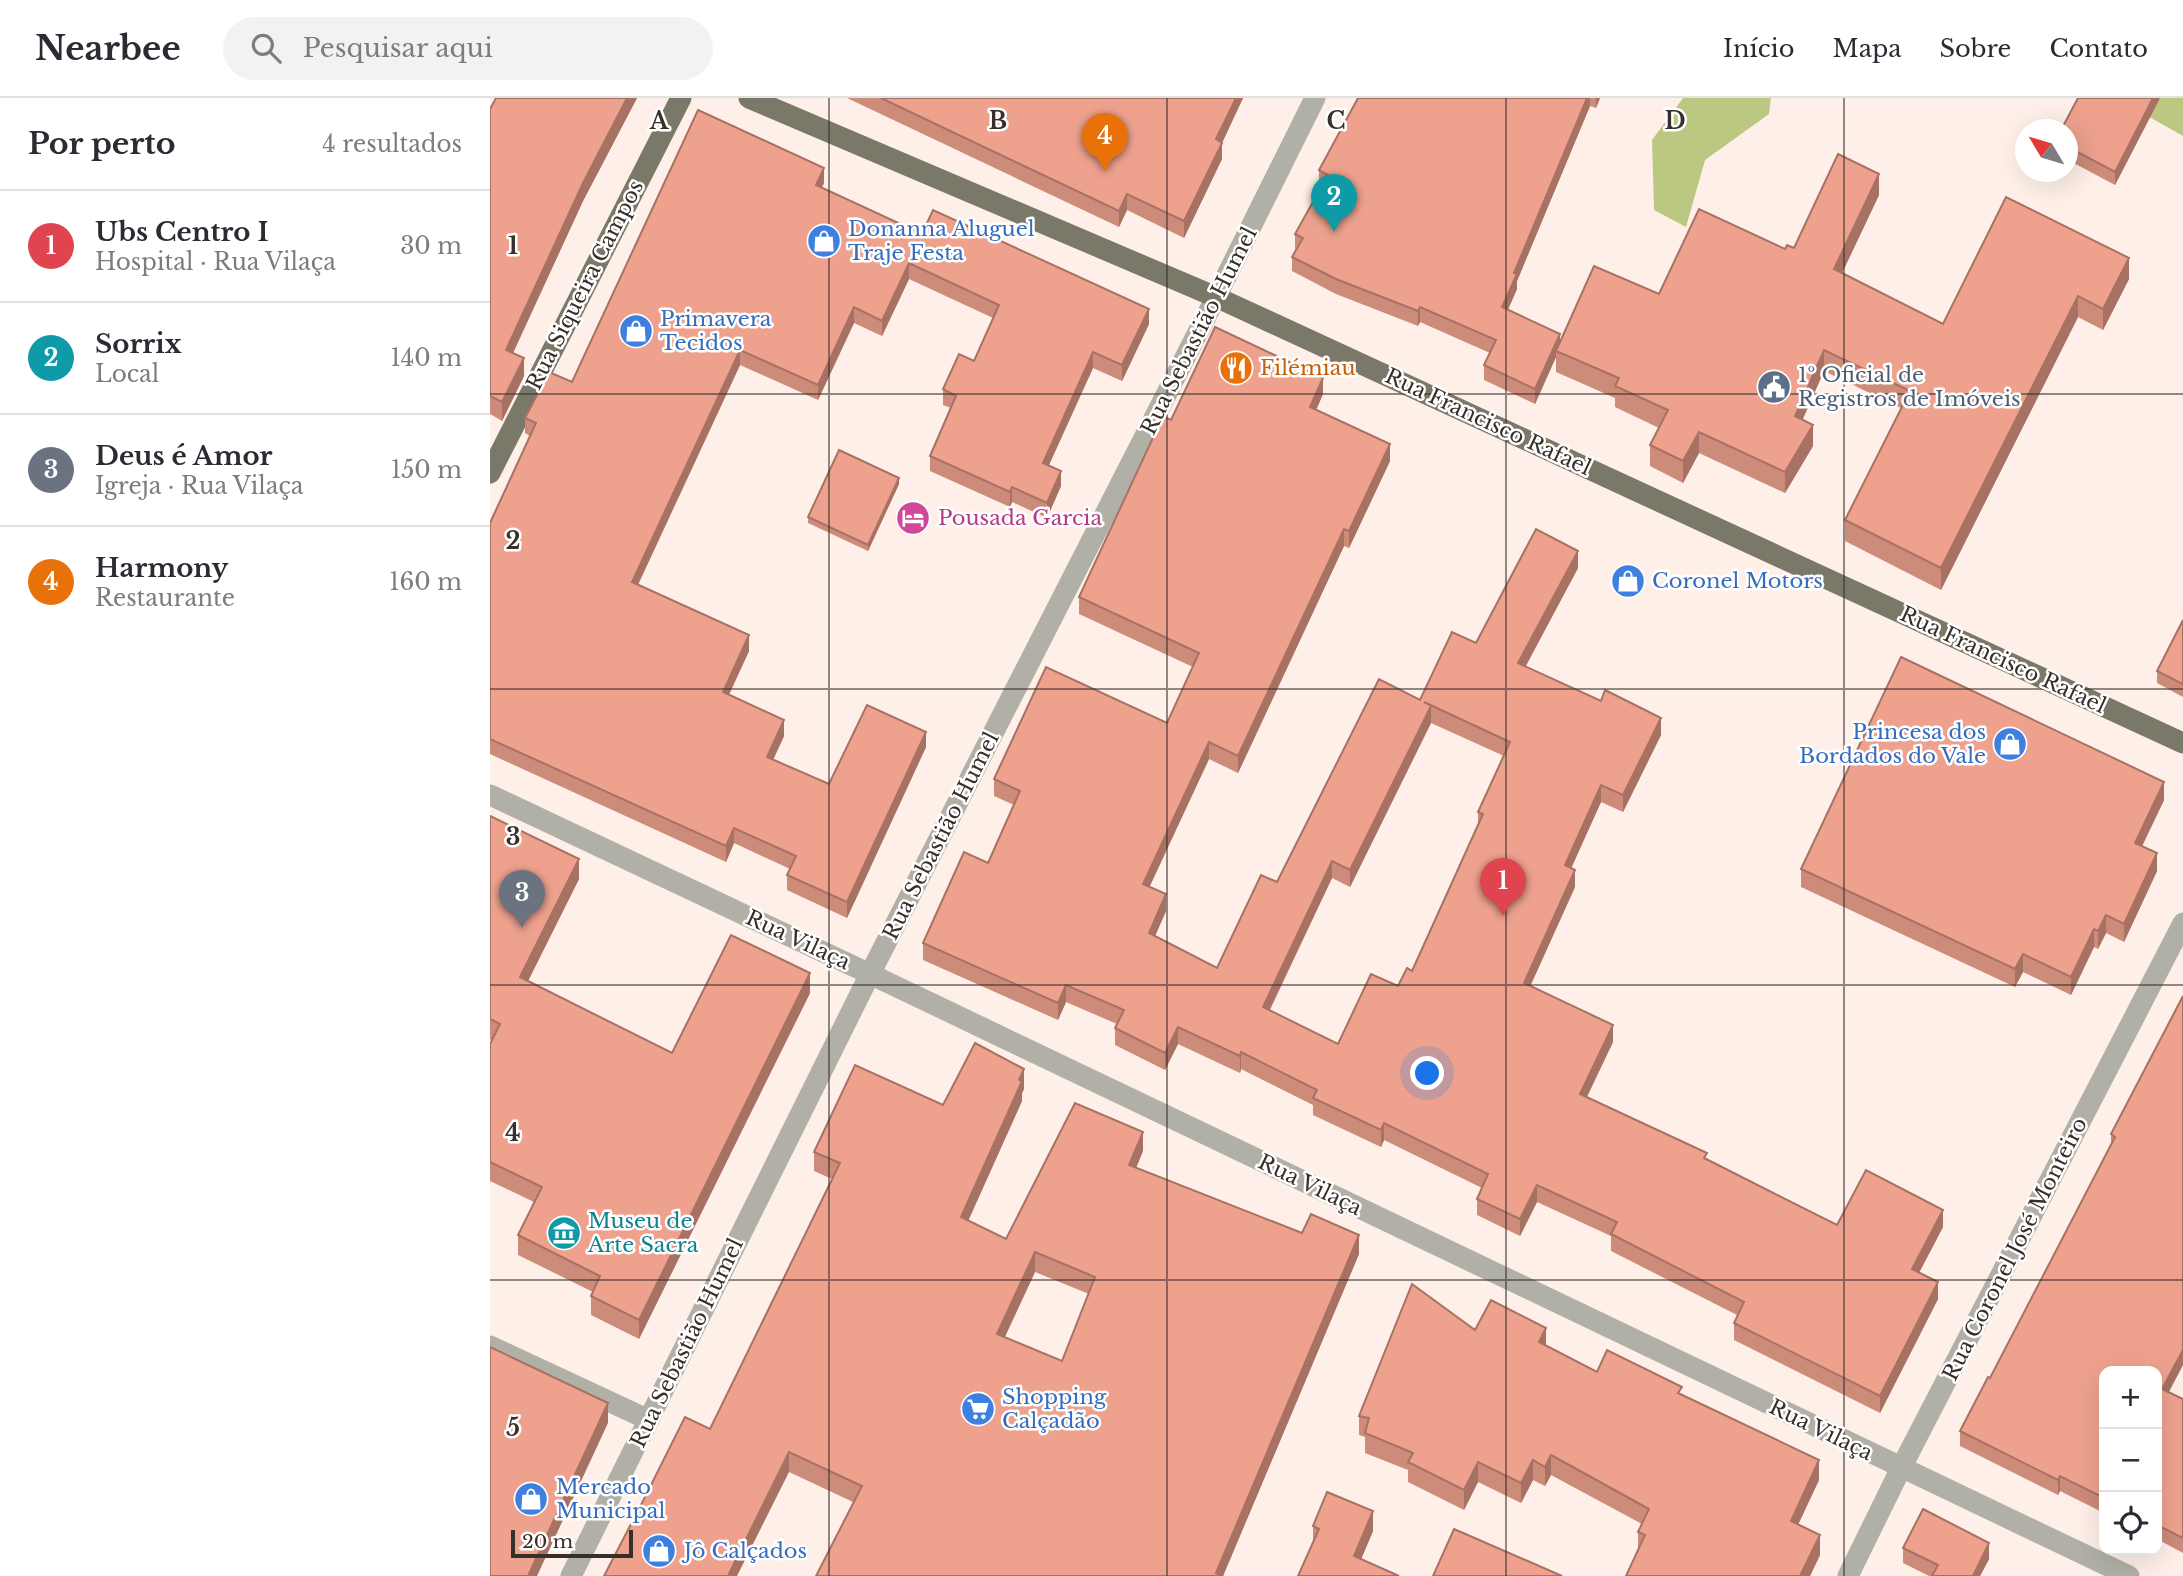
<!DOCTYPE html>
<html lang="pt">
<meta charset="utf-8">
<style>
:root{--surface:#fff;--page:#f2f2f3;--text:#2b2b33;--muted:#7c7c81;--line:#e1e1e2;--accent:#0b8043}
body{margin:0;font-family:"Libre Baskerville",serif;background:var(--page);color:var(--text)}
.controls{position:absolute;right:21px;bottom:21px;display:grid;overflow:hidden;border-radius:14px;box-shadow:0 7px 28px #0002}
.controls button{width:63px;height:63px;display:grid;place-items:center;padding:0;border:0;border-bottom:2px solid var(--line);background:var(--surface);color:var(--text);font:35px sans-serif}
.compass{position:absolute;left:1525px;top:21px;width:63px;height:63px;border-radius:50%;background:var(--surface);box-shadow:0 7px 28px #0002;rotate:308deg}
.scale{position:absolute;left:21px;bottom:18px;width:122px;box-sizing:border-box;padding-left:7px;border:4px solid #372f2a;border-top:0;font-size:19px;line-height:24px;white-space:nowrap;color:#372f2a;-webkit-text-stroke:5px #fff;paint-order:stroke}
.you{position:absolute;left:938px;top:976px;width:24px;height:24px;margin:-18px;border:5px solid #fff;border-radius:50%;background:#1a73e8;box-shadow:0 0 0 10px #1a73e833}
.badge{display:grid;place-items:center;width:46px;height:46px;border-radius:50%;background:var(--accent);color:#fff;font-size:23px;font-weight:700}
.pin{position:absolute;translate:-50% -58px;filter:drop-shadow(0 2px 4px #0008)}
.pin::after{content:'';position:absolute;top:37px;width:24px;height:21px;background:inherit;clip-path:polygon(0 0,100% 0,50% 100%)}
.list{margin:0;padding:0;list-style:none}
h2{display:flex;justify-content:space-between;align-items:center;height:91px;margin:0;padding:0 28px;font-size:30px}
h2 small{font-size:23px;font-weight:400;color:var(--muted)}
.list li{display:grid;grid-template-columns:46px 1fr auto;gap:21px;align-items:center;box-sizing:border-box;height:112px;padding:0 28px;border-top:2px solid var(--line)}
.list b{display:block;font-size:26px;white-space:nowrap}
.list p{margin:0;font-size:23px;white-space:nowrap;color:var(--muted)}
.list em{font-size:23px;font-style:normal;color:var(--muted)}
.icon{flex:none;width:38px;height:38px;fill:none;stroke:currentColor;stroke-width:2;stroke-linecap:round;stroke-linejoin:round}
.map{position:relative;flex:none;width:1693px;height:1478px;overflow:hidden}
header{display:flex;align-items:center;gap:42px;box-sizing:border-box;height:98px;padding:0 35px;background:var(--surface);border-bottom:2px solid var(--line)}
header strong{font-size:33px}
nav{display:flex;gap:38px;margin-inline-start:auto;font-size:24px}
.search{width:490px;height:63px;background:var(--page);display:flex;align-items:center;gap:18px;box-sizing:border-box;padding:0 24px;border-radius:38px;color:var(--muted);font-size:26px}
main{display:flex}
aside{flex:1;background:var(--surface)}
.map>svg:first-child{display:block}
.forest{fill:#bbc881}
.lines{fill:none;stroke-linecap:round;stroke-linejoin:round}
.minor{stroke:#b1b0a7;stroke-width:21}
.major{stroke:#7a7868;stroke-width:21}
.wall{fill:#cd8b7a;fill-rule:evenodd}
.shaded-wall{fill:#a77163}
.building{fill:#eea28e;stroke:#a77163;stroke-width:2;fill-rule:evenodd}
.grid{fill:none;stroke:#372f2a;stroke-width:2;stroke-opacity:0.55}
.labels{text-anchor:middle;dominant-baseline:central;stroke-width:5;stroke-linejoin:round;paint-order:stroke}
.shop-label{font-size:21px;fill:#366cbe;stroke:#fff;text-anchor:start}
.street-label{font-size:21px;fill:#372f2a;stroke:#fff}
.food-label{font-size:21px;fill:#c56008;stroke:#fff;text-anchor:start}
.service-label{font-size:21px;fill:#4e5e75;stroke:#fff;text-anchor:start}
.hotel-label{font-size:21px;fill:#b23c85;stroke:#fff;text-anchor:start}
.culture-label{font-size:21px;fill:#0d838f;stroke:#fff;text-anchor:start}
.grid-label{font-size:23px;text-anchor:middle;font-weight:bold;fill:#372f2a;stroke:#fff;stroke-width:5;stroke-linejoin:round;paint-order:stroke}
</style>
<header>
<strong>Nearbee</strong>
<div class="search"><svg class="icon" aria-label="search" viewBox="0 0 24 24"><circle cx="10" cy="10" r="6"/><path d="M15 15l6 6"/></svg>Pesquisar aqui</div>
<nav><a>Início</a><a>Mapa</a><a>Sobre</a><a>Contato</a></nav>
</header>
<main>
<aside>
<h2>Por perto<small>4 resultados</small></h2>
<ul class="list">
<li><span class="badge" style="background:#e0444e">1</span><div><b>Ubs Centro I</b><p>Hospital · Rua Vilaça</p></div><em>30 m</em></li>
<li><span class="badge" style="background:#0f9aa8">2</span><div><b>Sorrix</b><p>Local</p></div><em>140 m</em></li>
<li><span class="badge" style="background:#6b7280">3</span><div><b>Deus é Amor</b><p>Igreja · Rua Vilaça</p></div><em>150 m</em></li>
<li><span class="badge" style="background:#e8710a">4</span><div><b>Harmony</b><p>Restaurante</p></div><em>160 m</em></li>
</ul>
</aside>
<div class="map">
<svg width="1693" height="1478" viewBox="0 0 1693 1478">
<rect width="100%" height="100%" fill="#fef0e8"/>
<g class="forest">
<polygon points="1193,0 1281,0 1279,16 1215,62 1196,129 1164,112 1162,42"/>
<polygon points="1632,0 1693,0 1693,38 1638,7"/>
</g>
<g class="lines">
<g class="minor">
<polyline points="0,697 380,876 1639,1478"/>
<polyline points="0,1248 159,1322"/>
<polyline points="81,1478 380,876 726,199 825,0"/>
<polyline points="1358,1478 1411,1370 1693,825"/>
</g>
<g class="major">
<polyline points="259,0 726,199 1693,645"/>
<polyline points="0,375 191,0"/>
</g>
</g>
<g class="wall">
<polygon points="6,0 147,0 93,103 23,255 34,278 12,323 0,316 0,11"/>
<polygon points="357,0 753,0 732,45 732,61 694,140 637,112 629,129"/>
<polygon points="868,0 1110,0 1106,10 1100,8 1027,183 1027,191 1018,212 1070,245 1169,196 1295,151 1304,150 1389,97 1352,175 1453,226 1639,181 1613,232 1588,219 1451,492 1355,443 1355,422 1411,310 1334,273 1312,322 1323,348 1295,395 1209,355 1193,385 1160,368 1160,347 1169,330 1125,309 1125,300 1066,274 1066,259 1045,306 994,282 994,267 1000,255 930,224 928,228 846,196 802,173 802,159 806,151 805,151 805,136 831,88 829,87 829,72"/>
<polygon points="1670,0 1625,87 1578,62 1578,32"/>
<polygon points="334,85 331,90 432,136 659,226 632,283 603,270 559,367 571,388 557,420 522,404 520,409 440,373 440,358 461,310 453,307 453,291 484,263 503,220 419,181 392,238 364,225 328,302 250,267 148,487 259,553 239,597 294,638 283,662 339,686 436,649 357,820 297,792 297,777 300,771 244,745 236,764 0,656 0,425 40,338 35,335 35,320 82,284"/>
<path d="M 833,296 L 826,312 L 900,363 L 859,450 L 854,448 L 748,675 L 719,661 L 659,789 L 676,813 L 665,838 L 727,870 L 787,784 L 930,602 L 986,545 L 1088,470 L 1036,568 L 1171,637 L 1133,714 L 1111,704 L 1081,770 L 1085,789 L 1040,888 L 1123,944 L 1097,999 L 1347,1127 L 1453,1129 L 1429,1175 L 1448,1201 L 1390,1315 L 1244,1242 L 1244,1225 L 1247,1217 L 1121,1153 L 1121,1138 L 1047,1104 L 1030,1138 L 987,1117 L 987,1101 L 992,1090 L 894,1042 L 891,1049 L 823,1017 L 823,1007 L 751,971 L 750,975 L 688,946 L 675,972 L 625,947 L 625,930 L 627,926 L 576,904 L 568,922 L 433,862 L 433,845 L 498,765 L 524,707 L 504,698 L 504,681 L 677,625 L 703,569 L 589,516 L 589,499 L 681,322 ZM 941,625 L 1014,658 L 988,714 L 988,726 L 922,873 L 848,946 L 780,912 L 842,780 L 860,789 Z"/>
<polygon points="409,386 378,453 318,425 318,419"/>
<polygon points="1693,522 1693,599 1667,585 1667,573"/>
<polygon points="1674,702 1652,748 1667,773 1634,844 1616,835 1608,851 1604,849 1581,897 1533,874 1525,889 1311,789 1311,771"/>
<polygon points="0,718 89,781 38,883 182,955 320,895 149,1241 101,1217 101,1198 103,1194 28,1157 28,1137 44,1104 0,1083 0,946 2,942 0,941"/>
<polygon points="1693,898 1693,1267 1679,1294 1693,1301 1693,1455 1667,1441 1667,1273 1614,1273 1614,1415 1570,1393 1568,1397 1470,1348 1470,1333 1500,1280 1621,1046 1621,1036"/>
<path d="M 534,991 L 532,995 L 532,1003 L 478,1122 L 516,1141 L 653,1053 L 646,1070 L 812,1135 L 869,1156 L 733,1478 L 363,1404 L 299,1374 L 220,1331 L 342,1081 L 324,1073 L 324,1054 L 453,1007 ZM 545,1174 L 599,1196 L 572,1263 L 514,1240 Z"/>
<polygon points="985,1232 1056,1248 1107,1274 1192,1297 1329,1382 1308,1426 1330,1457 1320,1478 1136,1478 1148,1452 1148,1434 1152,1426 1061,1377 1055,1388 1043,1382 1031,1405 988,1384 974,1412 918,1384 918,1372 875,1355 875,1339 869,1337 869,1318"/>
<polygon points="823,1428 883,1433 871,1461 823,1444"/>
<polygon points="1413,1450 1499,1461 1490,1478 1439,1478 1413,1465"/>
</g>
<g class="shaded-wall">
<polygon points="137,0 147,0 93,103 16,270 16,252 93,85"/>
<polygon points="746,0 753,0 732,45 732,61 694,140 694,123 726,41"/>
<polygon points="1097,0 1100,0 1100,8 1027,183 1027,191 1012,224 1012,209 1024,175"/>
<polygon points="1106,0 1110,0 1106,10"/>
<polygon points="1663,0 1670,0 1625,87 1625,74"/>
<polygon points="334,70 334,85 326,103 326,87"/>
<polygon points="1389,76 1389,97 1344,192 1344,171"/>
<polygon points="637,96 637,112 629,129 629,113"/>
<polygon points="1639,160 1639,181 1613,232 1613,211"/>
<polygon points="419,165 419,181 392,238 392,223"/>
<polygon points="1588,198 1588,219 1451,492 1451,470"/>
<polygon points="364,209 364,225 328,302 328,287"/>
<polygon points="930,209 930,224 928,228 928,213"/>
<polygon points="659,211 659,226 632,283 632,267"/>
<polygon points="1070,236 1070,251 1066,253 1066,259 1045,306 1045,291"/>
<polygon points="250,252 250,267 142,499 142,484"/>
<polygon points="1334,252 1334,273 1305,339 1305,318"/>
<polygon points="603,254 603,270 553,380 553,365"/>
<polygon points="34,260 34,278 12,323 12,304"/>
<polygon points="833,280 833,296 820,326 820,309"/>
<polygon points="1323,327 1323,348 1295,395 1295,374"/>
<polygon points="1209,334 1209,355 1193,385 1193,363"/>
<polygon points="900,346 900,363 859,450 859,433"/>
<polygon points="571,373 571,388 557,420 557,405"/>
<polygon points="409,380 409,386 378,453 378,447"/>
<polygon points="522,389 522,404 520,409 520,394"/>
<polygon points="854,431 854,448 748,675 748,658"/>
<polygon points="1088,453 1088,470 1028,582 1028,565"/>
<polygon points="259,537 259,553 233,609 233,594"/>
<polygon points="941,608 941,625 860,789 860,772"/>
<polygon points="1171,620 1171,637 1133,714 1133,697"/>
<polygon points="294,622 294,638 277,675 277,659"/>
<polygon points="436,634 436,649 357,820 357,804"/>
<polygon points="719,644 719,661 653,803 653,786"/>
<polygon points="1674,684 1674,702 1645,763 1645,745"/>
<polygon points="1111,687 1111,704 1075,784 1075,767"/>
<polygon points="244,730 244,745 236,764 236,748"/>
<polygon points="1667,755 1667,773 1634,844 1634,826"/>
<polygon points="89,761 89,781 30,899 30,879"/>
<polygon points="842,763 842,780 773,925 773,909"/>
<polygon points="1085,772 1085,789 1034,902 1034,885"/>
<polygon points="676,796 676,813 659,852 659,835"/>
<polygon points="1616,817 1616,835 1608,851 1608,833"/>
<polygon points="1604,831 1604,849 1581,897 1581,879"/>
<polygon points="1533,856 1533,874 1525,889 1525,871"/>
<polygon points="320,875 320,895 149,1241 149,1222"/>
<polygon points="576,887 576,904 568,922 568,905"/>
<polygon points="1123,927 1123,944 1090,1013 1090,996"/>
<polygon points="688,929 688,946 675,972 675,955"/>
<polygon points="751,954 751,971 750,975 750,958"/>
<polygon points="534,971 534,991 532,995 532,1003 471,1139 471,1119 529,982"/>
<polygon points="894,1025 894,1042 891,1049 891,1032"/>
<polygon points="653,1034 653,1053 639,1087 639,1067"/>
<polygon points="1047,1087 1047,1104 1030,1138 1030,1121"/>
<polygon points="1453,1112 1453,1129 1422,1188 1422,1171"/>
<polygon points="869,1137 869,1156 733,1478 726,1475"/>
<polygon points="545,1154 545,1174 507,1256 507,1236"/>
<polygon points="1448,1184 1448,1201 1390,1315 1390,1298"/>
<polygon points="1056,1230 1056,1250 1049,1244"/>
<polygon points="1693,1252 1693,1267 1672,1306 1672,1291"/>
<polygon points="118,1305 118,1325 47,1478 38,1478"/>
<polygon points="299,1354 299,1374 247,1478 238,1478"/>
<polygon points="1061,1357 1061,1377 1055,1388 1055,1369"/>
<polygon points="1043,1362 1043,1382 1031,1405 1031,1385"/>
<polygon points="1329,1362 1329,1382 1301,1442 1301,1423"/>
<polygon points="988,1364 988,1384 974,1412 974,1392"/>
<polygon points="1570,1378 1570,1393 1568,1397 1568,1382"/>
<polygon points="883,1413 883,1433 864,1478 864,1458"/>
<polygon points="1330,1437 1330,1457 1320,1478 1310,1478"/>
<polygon points="1499,1445 1499,1461 1490,1478 1483,1478"/>
</g>
<g class="building">
<polygon points="6,0 137,0 93,85 16,252 34,260 12,304 0,298 0,11"/>
<polygon points="391,0 746,0 726,41 732,45 694,123 637,96 629,113"/>
<polygon points="868,0 1097,0 1024,175 1027,176 1012,209 1070,236 1045,291 994,267 1006,242 930,209 928,213 846,181 802,159 813,140 805,136 838,77 829,72"/>
<polygon points="1588,0 1663,0 1625,74 1578,49 1578,32 1571,32"/>
<polygon points="208,12 334,70 326,87 432,136 443,112 659,211 632,267 603,254 553,365 571,373 557,405 522,389 520,394 440,358 466,298 453,291 469,256 484,263 509,207 419,165 392,223 364,209 328,287 250,252 142,484 259,537 233,594 294,622 277,659 339,686 377,607 436,634 357,804 297,777 306,758 244,730 236,748 0,641 0,425 46,325 35,320 59,274 82,284"/>
<polygon points="1348,56 1389,76 1344,171 1453,226 1516,99 1639,160 1613,211 1588,198 1451,470 1355,422 1420,293 1334,252 1305,318 1323,327 1295,374 1209,334 1193,363 1160,347 1178,312 1125,288 1129,280 1066,253 1104,168 1169,196 1209,111 1295,151 1297,147 1304,150"/>
<path d="M 725,229 L 833,280 L 820,309 L 900,346 L 859,433 L 854,431 L 748,658 L 719,644 L 653,786 L 676,796 L 659,835 L 727,870 L 771,777 L 787,784 L 889,581 L 930,602 L 962,534 L 986,545 L 1046,431 L 1088,453 L 1028,565 L 1111,603 L 1115,592 L 1171,620 L 1133,697 L 1111,687 L 1075,767 L 1085,772 L 1034,885 L 1123,927 L 1090,996 L 1217,1055 L 1214,1060 L 1347,1127 L 1376,1072 L 1453,1112 L 1422,1171 L 1448,1184 L 1390,1298 L 1244,1225 L 1254,1204 L 1121,1136 L 1127,1124 L 1047,1087 L 1030,1121 L 987,1101 L 998,1076 L 894,1025 L 891,1032 L 823,1000 L 827,992 L 751,954 L 750,958 L 688,929 L 675,955 L 625,930 L 634,912 L 576,887 L 568,905 L 433,845 L 474,754 L 498,765 L 530,693 L 504,681 L 556,569 L 677,625 L 709,555 L 589,499 L 673,318 L 681,322 ZM 934,604 L 1020,644 L 988,714 L 993,716 L 922,873 L 917,870 L 908,888 L 881,876 L 848,946 L 773,909 L 842,763 L 860,772 L 941,608 Z"/>
<polygon points="349,352 409,380 378,447 318,419"/>
<polygon points="1693,522 1693,586 1667,573"/>
<polygon points="1411,559 1674,684 1645,745 1667,755 1634,826 1616,817 1608,833 1604,831 1581,879 1533,856 1525,871 1311,771"/>
<polygon points="0,718 89,761 30,879 182,955 241,837 320,875 149,1222 101,1198 110,1178 28,1137 52,1089 0,1064 0,946 10,926 0,921"/>
<polygon points="1693,898 1693,1252 1672,1291 1693,1301 1693,1440 1667,1427 1667,1273 1614,1273 1614,1400 1570,1378 1568,1382 1470,1333 1498,1279 1500,1280 1625,1039 1621,1036"/>
<path d="M 485,945 L 534,971 L 529,982 L 532,983 L 471,1119 L 516,1141 L 585,1005 L 653,1034 L 639,1067 L 812,1135 L 821,1116 L 869,1137 L 726,1475 L 733,1478 L 326,1478 L 372,1388 L 299,1354 L 238,1478 L 114,1478 L 154,1401 L 195,1319 L 220,1331 L 350,1065 L 324,1054 L 365,967 L 453,1007 ZM 545,1154 L 605,1179 L 572,1263 L 507,1236 Z"/>
<polygon points="922,1186 985,1232 1001,1202 1056,1230 1049,1244 1107,1274 1117,1252 1192,1289 1188,1295 1329,1362 1301,1423 1330,1437 1310,1478 1136,1478 1155,1437 1148,1434 1159,1411 1061,1357 1055,1369 1043,1362 1031,1385 988,1364 974,1392 918,1364 923,1355 875,1335 879,1320 869,1318"/>
<polygon points="0,1249 118,1305 38,1478 0,1478"/>
<polygon points="837,1394 883,1413 864,1458 909,1478 808,1478 829,1431 823,1428"/>
<polygon points="1433,1411 1499,1445 1483,1478 1442,1478 1448,1467 1413,1450"/>
<polygon points="964,1431 1072,1478 943,1478"/>
</g>
<path class="grid" d="M 339,0 L 339,1478M 677,0 L 677,1478M 1016,0 L 1016,1478M 1354,0 L 1354,1478M 0,296 L 1693,296M 0,591 L 1693,591M 0,887 L 1693,887M 0,1182 L 1693,1182"/>
<defs>
<g id="shop-disc" transform="scale(1.75)"><circle r="9.5" fill="#3f7fe0" stroke="#fff"/><path d="M-5-2.5h2.3a2.7 3.5 0 0 1 5.4 0H5L5.5 6h-11ZM-1.5-2.5h3a1.5 2.3 0 0 0-3 0Z" fill="#fff"/></g>
<g id="restaurant-disc" transform="scale(1.75)"><circle r="9.5" fill="#e8710a" stroke="#fff"/><path d="M-5-6h1v4h1v-4h1v4h1v-4h1v5L-1.5 .5V6h-2V.5L-5-1ZM5-6V6H3V1.5H1.5Q1.5-4 5-6Z" fill="#fff"/></g>
<g id="civic-disc" transform="scale(1.75)"><circle r="9.5" fill="#5c6f8a" stroke="#fff"/><path d="M-.6-6.5H3V-4.5H.6V-3L4-1V1h2V6H-6V1h2V-1L-.6-3ZM-1.2 2.5V6h2.4V2.5Z" fill="#fff"/></g>
<g id="hotel-disc" transform="scale(1.75)"><circle r="9.5" fill="#d1479c" stroke="#fff"/><path d="M-6-4.5h1.5V1H6V5H4.5V3h-9V5H-6ZM-4 0a1.8 1.8 0 1 1 3.6 0ZM.5 0V-2.5h3Q6-2.5 6 0Z" fill="#fff"/></g>
<g id="museum-disc" transform="scale(1.75)"><circle r="9.5" fill="#0f9aa8" stroke="#fff"/><path d="M0-6L6-3V-2H-6V-3ZM-5-1h2V3h-2ZM-1-1h2V3h-2ZM3-1h2V3H3ZM-6 4H6V6H-6Z" fill="#fff"/></g>
<g id="supermarket-disc" transform="scale(1.75)"><circle r="9.5" fill="#3f7fe0" stroke="#fff"/><path d="M-6-5.5h2.5l.6 2H6L4.5 2H-2.5L-4.4-4H-6ZM-1.5 3.2a1.3 1.3 0 1 0 .1 0ZM3 3.2a1.3 1.3 0 1 0 .1 0Z" fill="#fff"/></g>
</defs>
<g fill-rule="evenodd">
<use href="#shop-disc" x="334" y="143"/>
<use href="#shop-disc" x="146" y="233"/>
<use href="#restaurant-disc" x="746" y="270"/>
<use href="#civic-disc" x="1284" y="289"/>
<use href="#hotel-disc" x="423" y="420"/>
<use href="#shop-disc" x="1138" y="483"/>
<use href="#shop-disc" x="1520" y="646"/>
<use href="#museum-disc" x="74" y="1135"/>
<use href="#supermarket-disc" x="488" y="1311"/>
<use href="#shop-disc" x="41" y="1401"/>
<use href="#shop-disc" x="169" y="1453"/>
</g>
<g class="labels">
<g class="shop-label">
<text x="358" y="131">Donanna Aluguel<tspan x="358" dy="24">Traje Festa</tspan></text>
<text x="170" y="221">Primavera<tspan x="170" dy="24">Tecidos</tspan></text>
<text x="1162" y="483">Coronel Motors</text>
<text x="1496" y="634" text-anchor="end">Princesa dos<tspan x="1496" dy="24">Bordados do Vale</tspan></text>
<text x="512" y="1299">Shopping<tspan x="512" dy="24">Calçadão</tspan></text>
<text x="66" y="1389">Mercado<tspan x="66" dy="24">Municipal</tspan></text>
<text x="194" y="1453">Jô Calçados</text>
</g>
<g class="street-label">
<text transform="translate(95 187) rotate(-63)">Rua Siqueira Campos</text>
<text transform="translate(709 233) rotate(-63)">Rua Sebastião Humel</text>
<text transform="translate(998 324) rotate(25)">Rua Francisco Rafael</text>
<text transform="translate(1513 562) rotate(25)">Rua Francisco Rafael</text>
<text transform="translate(451 738) rotate(-63)">Rua Sebastião Humel</text>
<text transform="translate(308 842) rotate(25)">Rua Vilaça</text>
<text transform="translate(820 1087) rotate(26)">Rua Vilaça</text>
<text transform="translate(1525 1151) rotate(-63)">Rua Coronel José Monteiro</text>
<text transform="translate(197 1245) rotate(-64)">Rua Sebastião Humel</text>
<text transform="translate(1331 1332) rotate(26)">Rua Vilaça</text>
</g>
<g class="food-label">
<text x="770" y="270">Filémiau</text>
</g>
<g class="service-label">
<text x="1308" y="277">1º Oficial de<tspan x="1308" dy="24">Registros de Imóveis</tspan></text>
</g>
<g class="hotel-label">
<text x="448" y="420">Pousada Garcia</text>
</g>
<g class="culture-label">
<text x="98" y="1123">Museu de<tspan x="98" dy="24">Arte Sacra</tspan></text>
</g>
</g>
<g class="grid-label">
<text x="169" y="31">A</text>
<text x="508" y="31">B</text>
<text x="846" y="31">C</text>
<text x="1185" y="31">D</text>
<text x="23" y="156">1</text>
<text x="23" y="451">2</text>
<text x="23" y="747">3</text>
<text x="23" y="1043">4</text>
<text x="23" y="1338">5</text>
</g>
</svg>
<div class="controls">
<button>+</button>
<button>−</button>
<button><svg class="icon" aria-label="locate" viewBox="0 0 24 24"><circle cx="12" cy="12" r="6"/><path d="M12 2v4M12 18v4M2 12h4M18 12h4"/></svg></button>
</div>
<svg class="compass" viewBox="-18 -18 36 36"><path d="M0-13l5 13h-10z" fill="#e53935"/><path d="M0 13l5-13h-10z" fill="#7c7c81"/></svg>
<div class="scale">20 m</div>
<div class="you"></div>
<div class="pin badge" style="left:1013px;top:818px;background:#e0444e">1</div>
<div class="pin badge" style="left:844px;top:134px;background:#0f9aa8">2</div>
<div class="pin badge" style="left:32px;top:830px;background:#6b7280">3</div>
<div class="pin badge" style="left:615px;top:73px;background:#e8710a">4</div>
</div>
</main>
